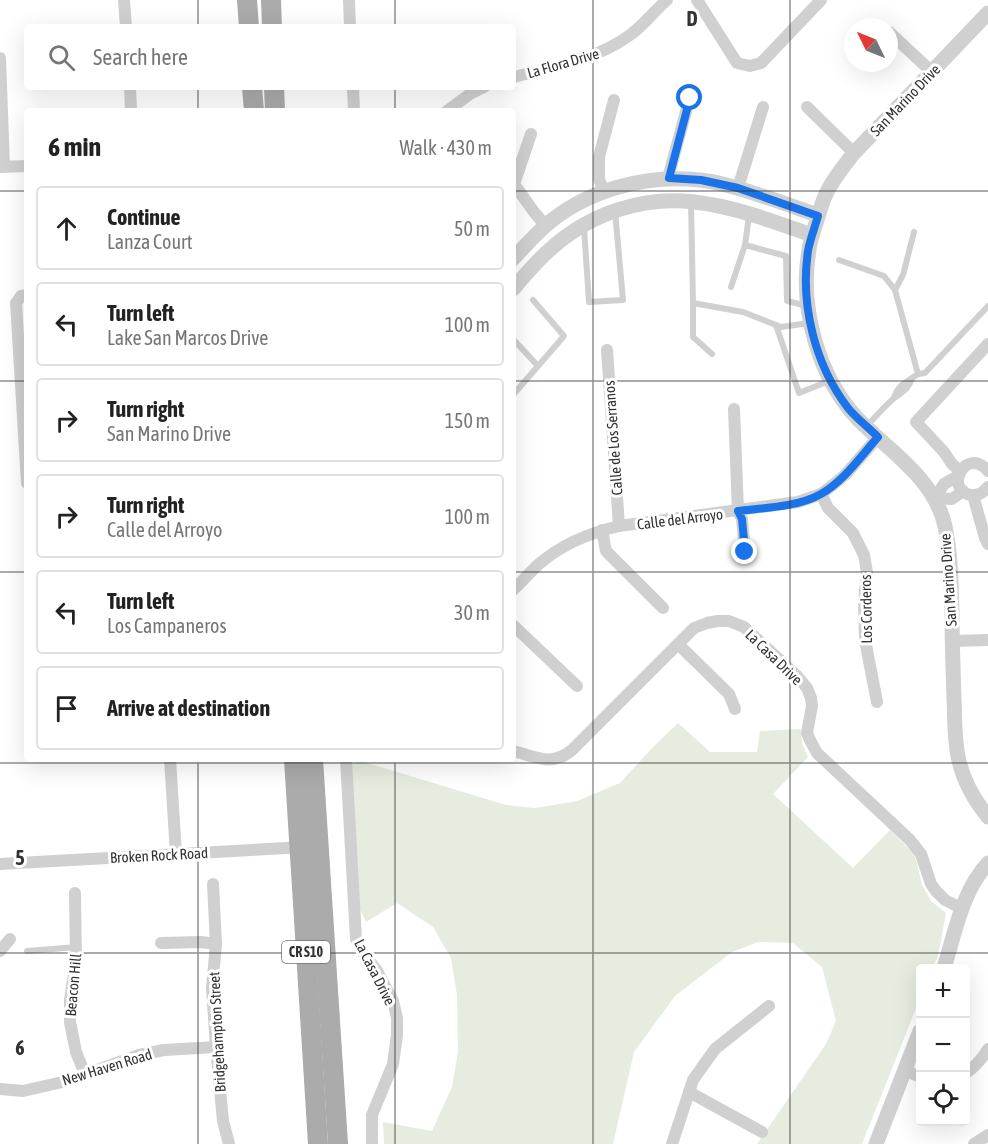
<!DOCTYPE html>
<meta charset="utf-8">
<style>
:root{--surface:#fff;--page:#f6f6f6;--text:#222;--muted:#767676;--line:#e0e0e0}
body{margin:0;font-family:"Asap Condensed",sans-serif;background:var(--page);color:var(--text)}
.controls{position:absolute;right:18px;bottom:18px;display:grid;overflow:hidden;border-radius:6px;box-shadow:0 6px 24px #0002}
.controls button{width:54px;height:54px;display:grid;place-items:center;padding:0;border:0;border-bottom:2px solid var(--line);background:var(--surface);color:var(--text);font:30px sans-serif}
.compass{position:absolute;left:844px;top:18px;width:54px;height:54px;border-radius:50%;background:var(--surface);box-shadow:0 6px 24px #0002;rotate:313deg}
.stop{position:absolute;width:18px;height:18px;margin:-14px;border:4px solid #1a73e8;border-radius:50%;background:#fff}
.stop.end{background:#1a73e8;border-color:#fff;box-shadow:0 2px 6px #0008}
.list{margin:0;padding:0;list-style:none}
h2{display:flex;justify-content:space-between;align-items:center;height:78px;margin:0;padding:0 24px;font-size:26px}
h2 small{font-size:20px;font-weight:400;color:var(--muted)}
.list li{display:grid;grid-template-columns:39px 1fr auto;gap:18px;align-items:center;box-sizing:border-box;height:84px;margin:0 12px 12px;padding:0 12px;border:2px solid var(--line);border-radius:6px}
.list b{display:block;font-size:22px;white-space:nowrap}
.list p{margin:0;font-size:20px;white-space:nowrap;color:var(--muted)}
.list em{font-size:20px;font-style:normal;color:var(--muted)}
.icon{flex:none;width:33px;height:33px;fill:none;stroke:currentColor;stroke-width:2;stroke-linecap:round;stroke-linejoin:round}
.map{position:relative;flex:none;width:988px;height:1144px;overflow:hidden}
.search{position:absolute;background:var(--surface);box-shadow:0 6px 24px #0002;left:24px;top:24px;width:492px;height:66px;display:flex;align-items:center;gap:15px;box-sizing:border-box;padding:0 21px;border-radius:6px;color:var(--muted);font-size:22px}
.panel{position:absolute;background:var(--surface);box-shadow:0 6px 24px #0002;left:24px;top:108px;width:492px;height:654px;border-radius:6px}
.map>svg:first-child{display:block}
.green{fill:#e6ecdf}
.lines{fill:none;stroke-linecap:round;stroke-linejoin:round}
.service{stroke:#d0d0d0;stroke-width:6}
.minor{stroke:#d0d0d0;stroke-width:12}
.tertiary{stroke:#d0d0d0;stroke-width:15}
.primary{stroke:#ababab;stroke-width:20}
.route{stroke:#1a73e8;stroke-width:8}
.grid{fill:none;stroke:#333;stroke-width:1.5;stroke-opacity:0.55}
.labels{text-anchor:middle;dominant-baseline:central;stroke-width:6;stroke-linejoin:round;paint-order:stroke}
.shield{fill:#fff;stroke:#707070;stroke-width:1.5}
.shield-label{font-size:14px;font-weight:bold;fill:#333}
.street-label{font-size:15px;fill:#333;stroke:#fff}
.grid-label{font-size:20px;text-anchor:middle;font-weight:bold;fill:#333;stroke:#fff;stroke-width:6;stroke-linejoin:round;paint-order:stroke}
</style>
<div class="map">
<svg width="988" height="1144" viewBox="0 0 988 1144">
<rect width="100%" height="100%" fill="#fff"/>
<polygon class="green" points="678,723 710,752 757,752 760,731 801,729 802,743 808,757 773,794 853,868 890,830 912,852 916,859 922,885 931,901 946,913 938,956 932,968 920,968 920,998 862,1144 757,1144 826,1044 836,1021 822,967 793,943 758,942 732,952 675,996 634,1052 613,1144 384,1144 383,1122 432,1131 452,1087 458,1052 457,995 451,958 433,927 397,903 366,922 358,905 352,764 361,761 506,805 535,808 577,801 620,783 654,746"/>
<g class="lines">
<g class="service">
<polyline points="691,202 693,303 693,337 712,354"/>
<polyline points="584,228 589,302 623,300 615,211"/>
<polyline points="745,245 749,216"/>
<path d="M 839,260 L 884,276 L 895,290 L 918,374 C 907,382 898,384 894,398"/>
<polyline points="731,287 745,245 786,256 787,301 807,306"/>
<polyline points="895,290 903,275 914,232"/>
<polyline points="693,303 743,312 781,327 809,323"/>
<polyline points="776,325 799,393 829,381"/>
<polyline points="513,339 538,366"/>
<polyline points="918,374 925,373 988,306"/>
<polyline points="513,395 564,336 533,300"/>
<path d="M 867,426 C 875,417 883,408 892,400 C 901,392 908,391 912,378"/>
<polyline points="27,951 77,947"/>
</g>
<g class="minor">
<polyline points="124,0 126,27"/>
<polyline points="349,0 350,27"/>
<polyline points="697,0 737,63 750,66 761,63 821,0"/>
<polyline points="889,32 932,72"/>
<polyline points="0,58 4,167"/>
<path d="M 513,77 C 553,67 596,60 630,35 C 644,25 654,11 667,0"/>
<polyline points="130,87 131,111"/>
<polyline points="353,87 354,111"/>
<polyline points="807,107 854,153"/>
<polyline points="447,111 470,94 484,87"/>
<polyline points="531,134 514,184 534,212 545,225"/>
<polyline points="0,167 27,166"/>
<polyline points="668,178 691,93"/>
<polyline points="738,188 763,107"/>
<polyline points="604,191 599,179 599,157 614,100"/>
<polyline points="27,295 21,296 16,303 27,483"/>
<polyline points="607,350 619,526"/>
<polyline points="734,409 738,511 742,519 745,552"/>
<polyline points="960,471 952,464 944,452 916,422 988,344"/>
<path d="M 988,471 C 966,445 943,490 971,495 C 979,496 984,492 988,487"/>
<polyline points="958,476 944,484 935,498 952,499 963,491"/>
<polyline points="821,494 828,508 853,533 864,555 867,572 864,601 865,640 877,702"/>
<polyline points="973,495 985,538 988,544"/>
<polyline points="602,530 606,551 663,608"/>
<path d="M 513,590 C 522,582 530,572 539,564 C 562,544 589,533 619,526 L 798,502 L 821,494 L 834,484 L 846,474 L 878,437"/>
<polyline points="513,625 577,686"/>
<polyline points="952,641 988,640"/>
<polyline points="678,644 729,694 735,709"/>
<path d="M 513,751 C 537,757 551,767 572,750 L 694,628 L 707,623 L 718,621 L 729,621 L 744,627 L 797,676 L 807,688 L 811,698 L 812,706 L 807,733 L 811,742 L 817,753 L 910,840 L 921,854 L 931,884 L 936,891 L 945,900 L 963,909"/>
<polyline points="170,759 176,854"/>
<polyline points="346,759 356,939 364,954 377,971 393,1001 397,1018 397,1035 393,1064 372,1115 372,1144"/>
<polyline points="0,864 305,847"/>
<polyline points="213,884 216,944 212,988 216,1047 223,1121 229,1144"/>
<polyline points="75,893 76,961 70,1000 70,1022 76,1052 85,1074"/>
<polyline points="161,943 201,942 216,944"/>
<polyline points="0,951 10,939"/>
<polyline points="905,1070 920,1077"/>
<path d="M 966,1073 C 975,1067 982,1059 988,1049"/>
<polyline points="0,1089 23,1091 67,1081 139,1055 164,1050 216,1047"/>
<polyline points="689,1092 762,1132"/>
<polyline points="672,1144 693,1080 715,1049 769,1006"/>
<polyline points="974,1144 988,1135"/>
</g>
<g class="tertiary">
<path d="M 988,13 L 854,153 C 844,166 833,179 826,194 C 822,202 820,211 817,220 C 814,230 810,240 809,250 C 799,307 818,377 858,419 C 890,452 934,478 945,526 C 951,555 951,583 952,612 C 952,641 953,669 954,698 C 955,719 954,741 959,761 C 964,782 975,801 988,817"/>
<path d="M 513,259 C 523,248 534,236 545,226 C 586,190 646,174 700,180 C 721,182 742,189 762,196 C 781,202 800,209 818,215"/>
<path d="M 513,289 C 526,274 539,258 554,246 C 592,213 644,196 694,202 C 733,206 775,222 812,235"/>
<path d="M 944,968 C 955,933 962,891 988,863"/>
<polyline points="876,1144 920,1031"/>
</g>
<g class="primary">
<polyline points="247,0 249,27"/>
<polyline points="271,0 272,27"/>
<polyline points="252,87 254,111"/>
<polyline points="274,87 275,111"/>
<polyline points="294,759 318,1144"/>
<polyline points="313,759 338,1144"/>
</g>
</g>
<g class="lines">
<path class="route" d="M 690,98 L 669,178 L 701,180 L 738,188 L 818,216 C 815,227 810,239 808,251 C 800,305 815,365 848,408 C 857,419 868,427 878,437 C 861,456 844,481 821,494 C 798,507 764,508 738,511 L 742,519 L 745,552"/>
</g>
<path class="grid" d="M 198,0 L 198,27M 395,0 L 395,27M 593,0 L 593,1144M 790,0 L 790,1144M 198,87 L 198,111M 395,87 L 395,111M 0,191 L 27,191M 513,191 L 988,191M 0,381 L 27,381M 513,381 L 988,381M 0,572 L 27,572M 513,572 L 988,572M 198,759 L 198,1144M 395,759 L 395,1144M 0,763 L 988,763M 0,953 L 988,953"/>
<g class="labels">
<rect class="shield" x="282" y="941" width="48" height="22" rx="4.5"/>
<g class="shield-label">
<text x="306" y="952">CR S10</text>
</g>
<g class="street-label">
<text transform="translate(563 63) rotate(-16)">La Flora Drive</text>
<text transform="translate(905 100) rotate(-46)">San Marino Drive</text>
<text transform="translate(613 438) rotate(-94)">Calle de Los Serranos</text>
<text transform="translate(680 519) rotate(-7)">Calle del Arroyo</text>
<text transform="translate(948 580) rotate(-94)">San Marino Drive</text>
<text transform="translate(866 609) rotate(-91)">Los Corderos</text>
<text transform="translate(774 657) rotate(44)">La Casa Drive</text>
<text transform="translate(159 855) rotate(-3)">Broken Rock Road</text>
<text transform="translate(375 972) rotate(63)">La Casa Drive</text>
<text transform="translate(73 985) rotate(-85)">Beacon Hill</text>
<text transform="translate(217 1032) rotate(-93)">Bridgehampton Street</text>
<text transform="translate(107 1067) rotate(-17)">New Haven Road</text>
</g>
</g>
<g class="grid-label">
<text x="692" y="26">D</text>
<text x="20" y="865">5</text>
<text x="20" y="1055">6</text>
</g>
</svg>
<div class="controls">
<button>+</button>
<button>−</button>
<button><svg class="icon" aria-label="locate" viewBox="0 0 24 24"><circle cx="12" cy="12" r="6"/><path d="M12 2v4M12 18v4M2 12h4M18 12h4"/></svg></button>
</div>
<svg class="compass" viewBox="-18 -18 36 36"><path d="M0-13l5 13h-10z" fill="#e53935"/><path d="M0 13l5-13h-10z" fill="#767676"/></svg>
<div class="stop" style="left:690px;top:98px"></div>
<div class="stop end" style="left:745px;top:552px"></div>
<div class="search"><svg class="icon" aria-label="search" viewBox="0 0 24 24"><circle cx="10" cy="10" r="6"/><path d="M15 15l6 6"/></svg>Search here</div>
<section class="panel">
<h2>6 min<small>Walk · 430 m</small></h2>
<ul class="list">
<li><svg class="icon" aria-label="ahead" viewBox="0 0 24 24"><path d="M12 20V5M6 11l6-6 6 6"/></svg><div><b>Continue</b><p>Lanza Court</p></div><em>50 m</em></li>
<li><svg class="icon" aria-label="left" viewBox="0 0 24 24"><path d="M17 20v-9H6M10 6l-5 5 5 5"/></svg><div><b>Turn left</b><p>Lake San Marcos Drive</p></div><em>100 m</em></li>
<li><svg class="icon" aria-label="right" viewBox="0 0 24 24"><path d="M7 20v-9h11M14 6l5 5-5 5"/></svg><div><b>Turn right</b><p>San Marino Drive</p></div><em>150 m</em></li>
<li><svg class="icon" aria-label="right" viewBox="0 0 24 24"><path d="M7 20v-9h11M14 6l5 5-5 5"/></svg><div><b>Turn right</b><p>Calle del Arroyo</p></div><em>100 m</em></li>
<li><svg class="icon" aria-label="left" viewBox="0 0 24 24"><path d="M17 20v-9H6M10 6l-5 5 5 5"/></svg><div><b>Turn left</b><p>Los Campaneros</p></div><em>30 m</em></li>
<li><svg class="icon" aria-label="arrive" viewBox="0 0 24 24"><path d="M6 21V4h12l-3 4 3 4H6"/></svg><div><b>Arrive at destination</b></div></li>
</ul>
</section>
</div>
